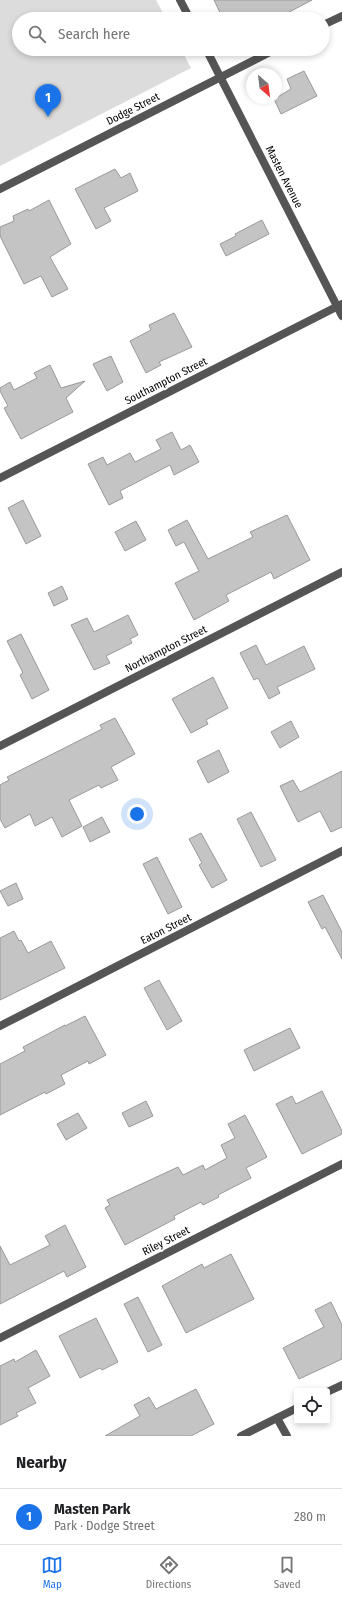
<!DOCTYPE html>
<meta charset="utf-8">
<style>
:root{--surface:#fff;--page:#f6f6f6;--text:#202124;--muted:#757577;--line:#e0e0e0;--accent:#1a73e8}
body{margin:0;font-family:"Fira Sans Condensed",sans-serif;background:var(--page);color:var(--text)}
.controls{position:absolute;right:12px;bottom:12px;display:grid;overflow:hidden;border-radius:4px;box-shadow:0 2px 6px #0003}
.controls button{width:36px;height:36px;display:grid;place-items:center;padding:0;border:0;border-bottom:1px solid var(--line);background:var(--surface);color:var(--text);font:20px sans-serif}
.compass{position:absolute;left:246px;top:68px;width:36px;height:36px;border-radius:50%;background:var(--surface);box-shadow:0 2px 6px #0003;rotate:152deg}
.you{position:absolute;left:137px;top:814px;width:14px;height:14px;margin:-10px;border:3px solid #fff;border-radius:50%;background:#1a73e8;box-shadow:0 0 0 6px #1a73e833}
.badge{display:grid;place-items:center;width:26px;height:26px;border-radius:50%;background:var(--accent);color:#fff;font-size:13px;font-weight:700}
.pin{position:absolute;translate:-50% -33px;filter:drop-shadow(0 1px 2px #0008)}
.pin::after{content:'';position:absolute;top:21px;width:14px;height:12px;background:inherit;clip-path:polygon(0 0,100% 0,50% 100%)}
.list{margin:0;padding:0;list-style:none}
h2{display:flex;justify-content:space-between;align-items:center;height:52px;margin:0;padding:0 16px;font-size:17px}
h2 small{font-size:13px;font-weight:400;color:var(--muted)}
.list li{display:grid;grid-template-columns:26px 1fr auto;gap:12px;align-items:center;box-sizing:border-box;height:56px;padding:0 16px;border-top:1px solid var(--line)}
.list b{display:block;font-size:15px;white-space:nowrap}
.list p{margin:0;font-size:13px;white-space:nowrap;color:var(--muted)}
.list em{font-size:13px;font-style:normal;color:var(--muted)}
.icon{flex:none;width:22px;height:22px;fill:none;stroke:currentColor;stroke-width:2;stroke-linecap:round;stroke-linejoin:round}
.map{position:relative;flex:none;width:342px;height:1436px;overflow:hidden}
.search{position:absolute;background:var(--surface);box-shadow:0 2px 6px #0003;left:12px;right:12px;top:12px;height:44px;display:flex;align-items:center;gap:10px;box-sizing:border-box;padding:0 14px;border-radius:22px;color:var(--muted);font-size:15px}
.sheet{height:108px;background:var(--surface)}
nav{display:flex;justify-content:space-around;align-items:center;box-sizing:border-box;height:56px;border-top:1px solid var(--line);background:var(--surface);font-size:11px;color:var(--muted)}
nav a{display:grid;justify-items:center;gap:2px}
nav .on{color:var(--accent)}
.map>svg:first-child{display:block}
.green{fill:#dcdcdc}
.building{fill:#c4c4c4;stroke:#999}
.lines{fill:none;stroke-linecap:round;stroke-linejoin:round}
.street{stroke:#555;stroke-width:8}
.labels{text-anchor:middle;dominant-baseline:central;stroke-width:4;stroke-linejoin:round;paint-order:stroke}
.street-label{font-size:11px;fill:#000;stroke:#fff}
</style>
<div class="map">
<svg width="342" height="1436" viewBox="0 0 342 1436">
<rect width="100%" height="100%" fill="#fff"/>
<polygon class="green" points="0,0 156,0 166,19 19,19 19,49 181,49 191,68 0,166"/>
<g class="building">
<polygon points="214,0 312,0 276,19 223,19"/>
<polygon points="304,71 317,96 281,114 274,99 291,89 287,79"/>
<polygon points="115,169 121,178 130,173 138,191 104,208 111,221 96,229 75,189"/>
<polygon points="49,200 71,244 50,257 68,289 52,297 41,276 24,284 0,236 0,227 14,221 13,216 28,209 29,211"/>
<polygon points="262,220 269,234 226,256 220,244 236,236 235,234"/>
<polygon points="174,313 192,347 159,362 161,365 146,373 130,341 151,330 149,325"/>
<polygon points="111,356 123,382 107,391 93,364"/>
<polygon points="50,365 61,388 85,381 66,398 73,412 21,439 4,408 8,406 0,391 0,388 10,382 14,390 37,378 34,373"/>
<polygon points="172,432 181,450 190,445 199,462 174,475 170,465 120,491 123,498 109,505 88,464 103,457 107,465 130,453 135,462 161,449 156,440"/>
<polygon points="23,500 41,536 26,544 8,508"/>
<polygon points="287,515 310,560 274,579 271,572 226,595 229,601 194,620 175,583 199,571 184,542 176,546 168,530 187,520 208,559 253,537 250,532"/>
<polygon points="136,521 146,540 125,551 115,532"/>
<polygon points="62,586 68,599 54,606 48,593"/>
<polygon points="128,615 138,635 130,639 132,643 106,656 110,663 94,670 71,625 87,618 94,632"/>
<polygon points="21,634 49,690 32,699 20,675 23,673 7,641"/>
<polygon points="256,645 266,665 304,646 315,669 277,687 280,693 269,699 258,678 254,680 240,653"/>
<polygon points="213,677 228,708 206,720 208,724 191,733 172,699"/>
<polygon points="115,718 135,754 111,767 118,780 101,788 99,785 69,800 82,826 62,837 52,817 35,826 30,814 5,828 0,819 0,785 9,780 7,777 102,729 100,725"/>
<polygon points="291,721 299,737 280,748 271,732"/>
<polygon points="219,750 229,772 208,783 197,761"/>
<polygon points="342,771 342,827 331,832 320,811 298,822 280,786 293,780 300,792"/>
<polygon points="251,812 276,860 261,867 237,819"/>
<polygon points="102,817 110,832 90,842 83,827"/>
<polygon points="201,833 227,880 212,888 199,865 202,863 189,839"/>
<polygon points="157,857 182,907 168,914 143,864"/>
<polygon points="16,883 23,899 8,906 0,891"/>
<polygon points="323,895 342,932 342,959 325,927 322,929 308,902"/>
<polygon points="14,931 19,941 21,940 28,953 51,941 65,968 0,1000 0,938"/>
<polygon points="159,980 182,1021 167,1030 144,988"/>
<polygon points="85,1016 106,1055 89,1064 88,1061 61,1075 65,1084 46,1094 45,1092 0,1115 0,1064 25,1051 23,1047 65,1025 65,1026"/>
<polygon points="290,1028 300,1048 254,1071 244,1050"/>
<polygon points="322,1091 342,1131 342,1134 302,1154 276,1104 292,1096 296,1104"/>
<polygon points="146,1101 153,1116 129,1127 122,1113"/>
<polygon points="78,1113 87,1128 66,1140 57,1124"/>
<polygon points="245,1115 267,1157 246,1168 251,1178 218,1195 219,1197 203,1205 201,1202 174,1216 175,1219 125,1245 105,1208 110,1205 107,1200 178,1167 183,1175 203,1165 205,1170 227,1158 221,1145 235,1138 228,1124"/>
<polygon points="65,1225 86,1267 67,1277 64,1271 0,1304 0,1246 10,1265 50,1245 45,1236"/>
<polygon points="231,1254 254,1299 186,1333 162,1286 202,1264 204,1268"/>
<polygon points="138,1297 162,1345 148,1352 124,1304"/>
<polygon points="331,1302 342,1325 342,1359 299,1379 283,1348 324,1327 315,1310"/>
<polygon points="96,1318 118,1362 102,1370 100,1368 80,1378 59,1336"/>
<polygon points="36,1350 50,1376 28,1388 36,1403 16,1413 18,1416 0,1425 0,1366 14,1359 15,1362"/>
<polygon points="196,1389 214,1424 191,1436 105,1436 140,1416 134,1405 149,1397 156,1409"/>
</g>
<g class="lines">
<g class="street">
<polyline points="180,0 190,19"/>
<polyline points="323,25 342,16"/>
<polyline points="206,49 342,316"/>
<polyline points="0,189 276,49"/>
<polyline points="0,478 342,304"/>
<polyline points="0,746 342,572"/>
<polyline points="0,1026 342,851"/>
<polyline points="0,1338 342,1164"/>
<polyline points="327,1392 342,1385"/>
<polyline points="277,1418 287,1436"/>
<polyline points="241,1436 297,1408"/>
</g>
</g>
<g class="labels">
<g class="street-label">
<text transform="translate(133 109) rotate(-27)">Dodge Street</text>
<text transform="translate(284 177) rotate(63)">Masten Avenue</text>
<text transform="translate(166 381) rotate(-27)">Southampton Street</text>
<text transform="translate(166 649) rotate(-27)">Northampton Street</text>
<text transform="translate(166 929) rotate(-27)">Eaton Street</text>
<text transform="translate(166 1241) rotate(-27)">Riley Street</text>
</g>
</g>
</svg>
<div class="controls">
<button><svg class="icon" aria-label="locate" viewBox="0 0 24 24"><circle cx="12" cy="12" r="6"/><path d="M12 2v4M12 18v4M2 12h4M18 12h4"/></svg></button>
</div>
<svg class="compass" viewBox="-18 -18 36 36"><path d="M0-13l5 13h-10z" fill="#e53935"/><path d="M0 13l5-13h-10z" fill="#757577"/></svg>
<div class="you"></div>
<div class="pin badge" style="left:48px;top:117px">1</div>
<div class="search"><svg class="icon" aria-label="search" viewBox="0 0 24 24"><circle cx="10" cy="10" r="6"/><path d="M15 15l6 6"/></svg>Search here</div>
</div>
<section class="sheet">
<h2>Nearby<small></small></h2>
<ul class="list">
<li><span class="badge">1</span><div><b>Masten Park</b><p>Park · Dodge Street</p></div><em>280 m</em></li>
</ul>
</section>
<nav>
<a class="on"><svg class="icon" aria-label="map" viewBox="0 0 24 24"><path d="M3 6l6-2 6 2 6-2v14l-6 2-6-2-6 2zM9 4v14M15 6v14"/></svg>Map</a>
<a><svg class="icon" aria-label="directions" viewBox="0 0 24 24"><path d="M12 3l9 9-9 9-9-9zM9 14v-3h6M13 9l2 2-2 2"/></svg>Directions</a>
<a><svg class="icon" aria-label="saved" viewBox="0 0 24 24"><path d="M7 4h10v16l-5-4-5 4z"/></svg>Saved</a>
</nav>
